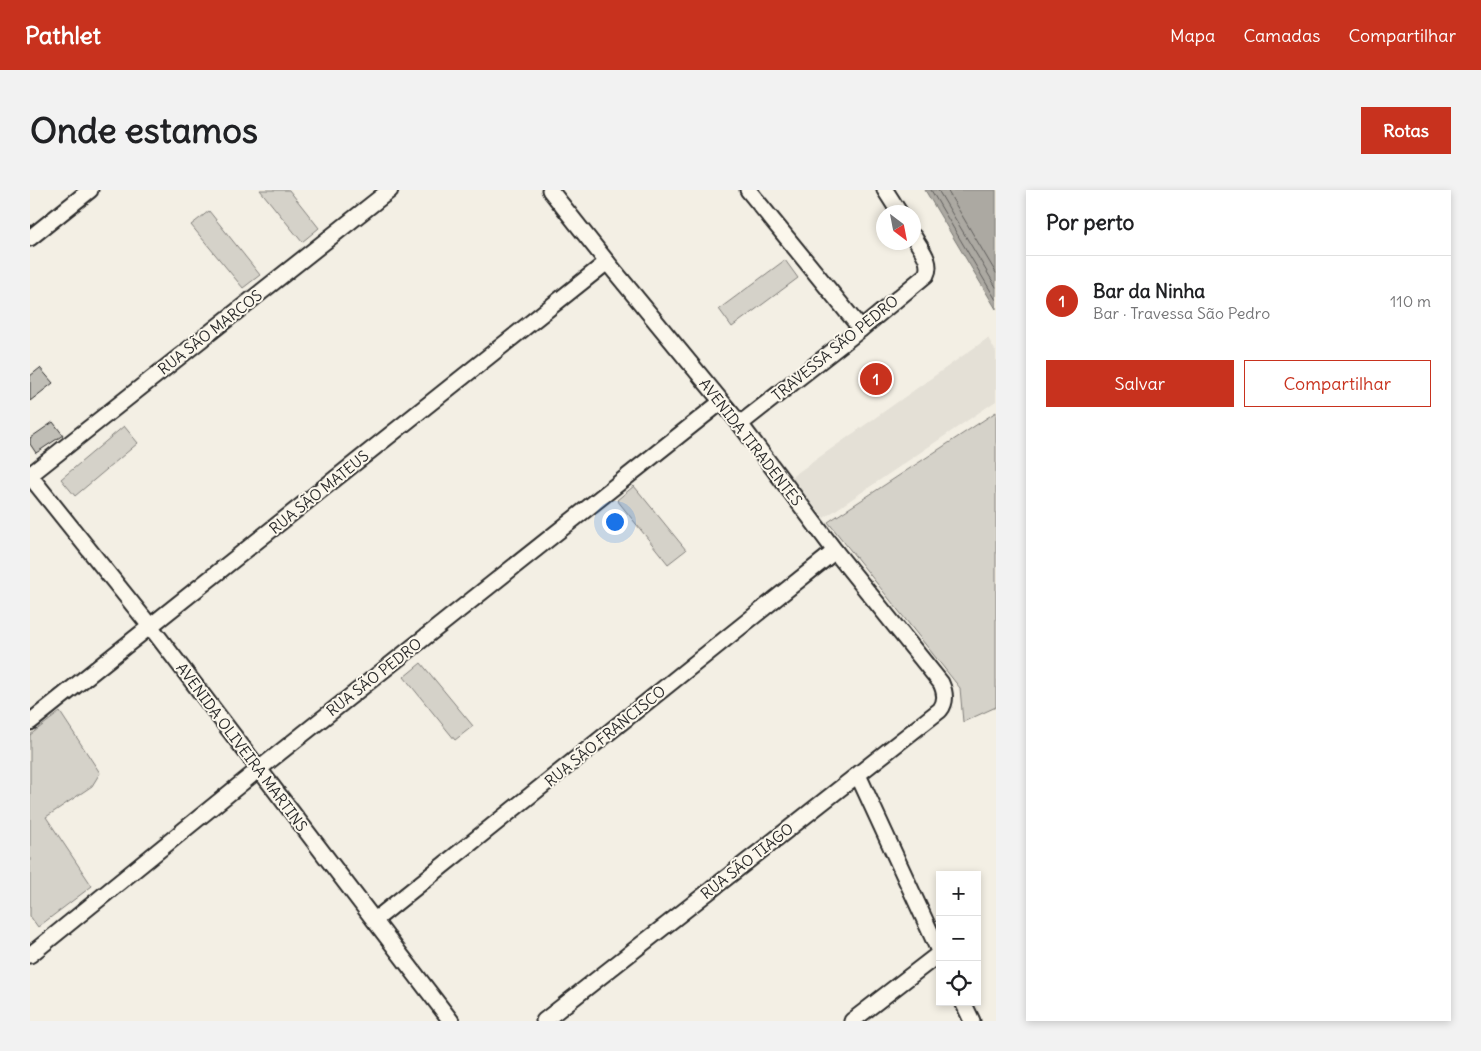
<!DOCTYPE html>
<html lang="pt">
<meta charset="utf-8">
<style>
:root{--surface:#fff;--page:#f2f2f2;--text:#202124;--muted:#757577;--line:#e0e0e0;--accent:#c8321e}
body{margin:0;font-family:Delius,sans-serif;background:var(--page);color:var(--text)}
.controls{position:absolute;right:15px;bottom:15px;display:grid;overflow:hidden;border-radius:0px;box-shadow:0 2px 8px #0003}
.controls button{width:45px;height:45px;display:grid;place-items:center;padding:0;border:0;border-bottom:1px solid var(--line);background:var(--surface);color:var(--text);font:25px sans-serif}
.compass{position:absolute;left:846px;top:15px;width:45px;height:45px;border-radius:50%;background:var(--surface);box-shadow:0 2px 8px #0003;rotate:148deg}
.you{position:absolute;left:584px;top:331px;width:18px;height:18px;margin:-12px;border:4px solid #fff;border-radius:50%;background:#1a73e8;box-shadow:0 0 0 8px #1a73e833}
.badge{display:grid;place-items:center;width:32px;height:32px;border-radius:50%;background:var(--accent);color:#fff;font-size:16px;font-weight:700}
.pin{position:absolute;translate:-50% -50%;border:2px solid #fff;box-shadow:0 1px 5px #0006}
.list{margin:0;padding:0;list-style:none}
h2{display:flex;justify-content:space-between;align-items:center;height:65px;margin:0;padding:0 20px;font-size:21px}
h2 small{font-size:16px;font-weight:400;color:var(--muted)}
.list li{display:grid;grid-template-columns:32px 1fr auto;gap:15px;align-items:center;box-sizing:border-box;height:90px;padding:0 20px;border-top:1px solid var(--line)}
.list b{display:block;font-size:19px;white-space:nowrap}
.list p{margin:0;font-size:16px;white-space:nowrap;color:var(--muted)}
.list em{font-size:16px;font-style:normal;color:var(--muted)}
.actions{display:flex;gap:10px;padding:15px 20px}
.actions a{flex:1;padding:11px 0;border:1px solid var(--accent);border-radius:0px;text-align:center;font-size:18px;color:var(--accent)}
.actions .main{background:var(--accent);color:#fff}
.icon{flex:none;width:28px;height:28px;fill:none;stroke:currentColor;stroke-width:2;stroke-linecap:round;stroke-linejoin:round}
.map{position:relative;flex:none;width:966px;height:831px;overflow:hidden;border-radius:0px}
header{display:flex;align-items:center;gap:30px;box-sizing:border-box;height:70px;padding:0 25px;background:var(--accent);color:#fff}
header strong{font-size:24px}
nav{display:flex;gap:28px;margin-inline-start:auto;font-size:18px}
.intro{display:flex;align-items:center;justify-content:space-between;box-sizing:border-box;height:120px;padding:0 30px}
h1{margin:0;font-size:35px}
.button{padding:12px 22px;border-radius:0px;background:var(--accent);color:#fff;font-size:18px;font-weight:700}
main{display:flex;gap:30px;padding:0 30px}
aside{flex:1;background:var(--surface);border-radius:0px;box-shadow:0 2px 8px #0003}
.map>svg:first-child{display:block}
.built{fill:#e4e0d6}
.green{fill:#d5d2c9;stroke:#807e7a}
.water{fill:#aca9a2;stroke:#787772}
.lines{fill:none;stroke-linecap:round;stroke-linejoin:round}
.shore{stroke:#5f5d5b;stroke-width:1}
.building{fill:#c0beb6;stroke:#2b2b2b}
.street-casing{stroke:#2b2b2b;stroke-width:19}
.street{stroke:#fbf7ec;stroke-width:15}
.labels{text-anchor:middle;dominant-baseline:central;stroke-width:4;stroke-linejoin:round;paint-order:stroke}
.street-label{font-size:15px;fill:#2b2b2b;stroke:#fbf7ec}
</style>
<header>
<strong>Pathlet</strong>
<nav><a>Mapa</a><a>Camadas</a><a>Compartilhar</a></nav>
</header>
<div class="intro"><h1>Onde estamos</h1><a class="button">Rotas</a></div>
<main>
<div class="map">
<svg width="966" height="831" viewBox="0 0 966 831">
<rect width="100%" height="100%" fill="#f3efe4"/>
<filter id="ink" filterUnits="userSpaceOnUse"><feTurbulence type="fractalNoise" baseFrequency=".02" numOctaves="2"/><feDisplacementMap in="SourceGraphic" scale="10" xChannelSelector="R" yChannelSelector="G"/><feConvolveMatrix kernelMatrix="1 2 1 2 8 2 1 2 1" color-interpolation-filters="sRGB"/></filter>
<g filter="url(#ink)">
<polygon class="built" points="958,148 966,162 966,211 794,328 760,288"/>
<g class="green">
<polygon points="230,0 259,0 289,38 272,52"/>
<polygon points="179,21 230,85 213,98 161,35"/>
<polygon points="755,70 768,88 702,137 689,119"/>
<polygon points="966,222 966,517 933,532 930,498 798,332"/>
<polygon points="94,236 108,253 45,306 31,289"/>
<polygon points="604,296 656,360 638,374 587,310"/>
<polygon points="391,473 443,536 425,550 374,487"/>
<polygon points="30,522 70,583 62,596 16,627 62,696 8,737 0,726 0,545"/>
</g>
<polygon class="water" points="895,0 966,0 966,119"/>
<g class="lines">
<g class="shore">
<polyline points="901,0 966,110"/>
<polyline points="908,0 966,97"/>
<polyline points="917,0 966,83"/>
</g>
</g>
<g class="building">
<polygon points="10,178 23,193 0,211 0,186"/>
<polygon points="23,232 33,245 6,263 0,254 0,248"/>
</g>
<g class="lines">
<g class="street-casing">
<g id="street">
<polyline points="718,0 831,139"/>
<polyline points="855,0 869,22"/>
<polyline points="0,48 60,0"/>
<path d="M 710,234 L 831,139 L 896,85 C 903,72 890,58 884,47"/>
<polyline points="0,285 360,0"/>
<polyline points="0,286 120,436 421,831"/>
<polyline points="0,532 577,72"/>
<polyline points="828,585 910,763"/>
<polyline points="345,730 805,361"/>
<polyline points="0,765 229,579 691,212"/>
<polyline points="933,812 942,831"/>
<path d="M 514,831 L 910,520 C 917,511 915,502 911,493 L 805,361 L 710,234 L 577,72 L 520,0"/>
<polyline points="822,831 910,763"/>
</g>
</g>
<use href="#street" class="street"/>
</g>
</g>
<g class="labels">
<g class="street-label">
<text transform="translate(180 142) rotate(-38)">RUA SÃO MARCOS</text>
<text transform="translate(805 158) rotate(-39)">TRAVESSA SÃO PEDRO</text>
<text transform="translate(721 252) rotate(52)">AVENIDA TIRADENTES</text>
<text transform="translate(289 302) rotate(-39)">RUA SÃO MATEUS</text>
<text transform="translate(344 487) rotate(-38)">RUA SÃO PEDRO</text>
<text transform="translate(575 546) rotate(-39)">RUA SÃO FRANCISCO</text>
<text transform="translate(212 557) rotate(53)">AVENIDA OLIVEIRA MARTINS</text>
<text transform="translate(717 671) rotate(-38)">RUA SÃO TIAGO</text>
</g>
</g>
</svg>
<div class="controls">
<button>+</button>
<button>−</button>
<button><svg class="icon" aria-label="locate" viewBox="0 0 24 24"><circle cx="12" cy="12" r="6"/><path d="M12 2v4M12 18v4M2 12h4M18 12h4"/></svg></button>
</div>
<svg class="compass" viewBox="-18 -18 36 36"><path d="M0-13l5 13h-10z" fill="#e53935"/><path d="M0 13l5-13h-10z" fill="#757577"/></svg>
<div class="you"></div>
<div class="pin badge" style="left:846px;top:189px">1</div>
</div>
<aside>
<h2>Por perto<small></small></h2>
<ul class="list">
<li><span class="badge">1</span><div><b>Bar da Ninha</b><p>Bar · Travessa São Pedro</p></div><em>110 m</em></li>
</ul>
<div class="actions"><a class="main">Salvar</a><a>Compartilhar</a></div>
</aside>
</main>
